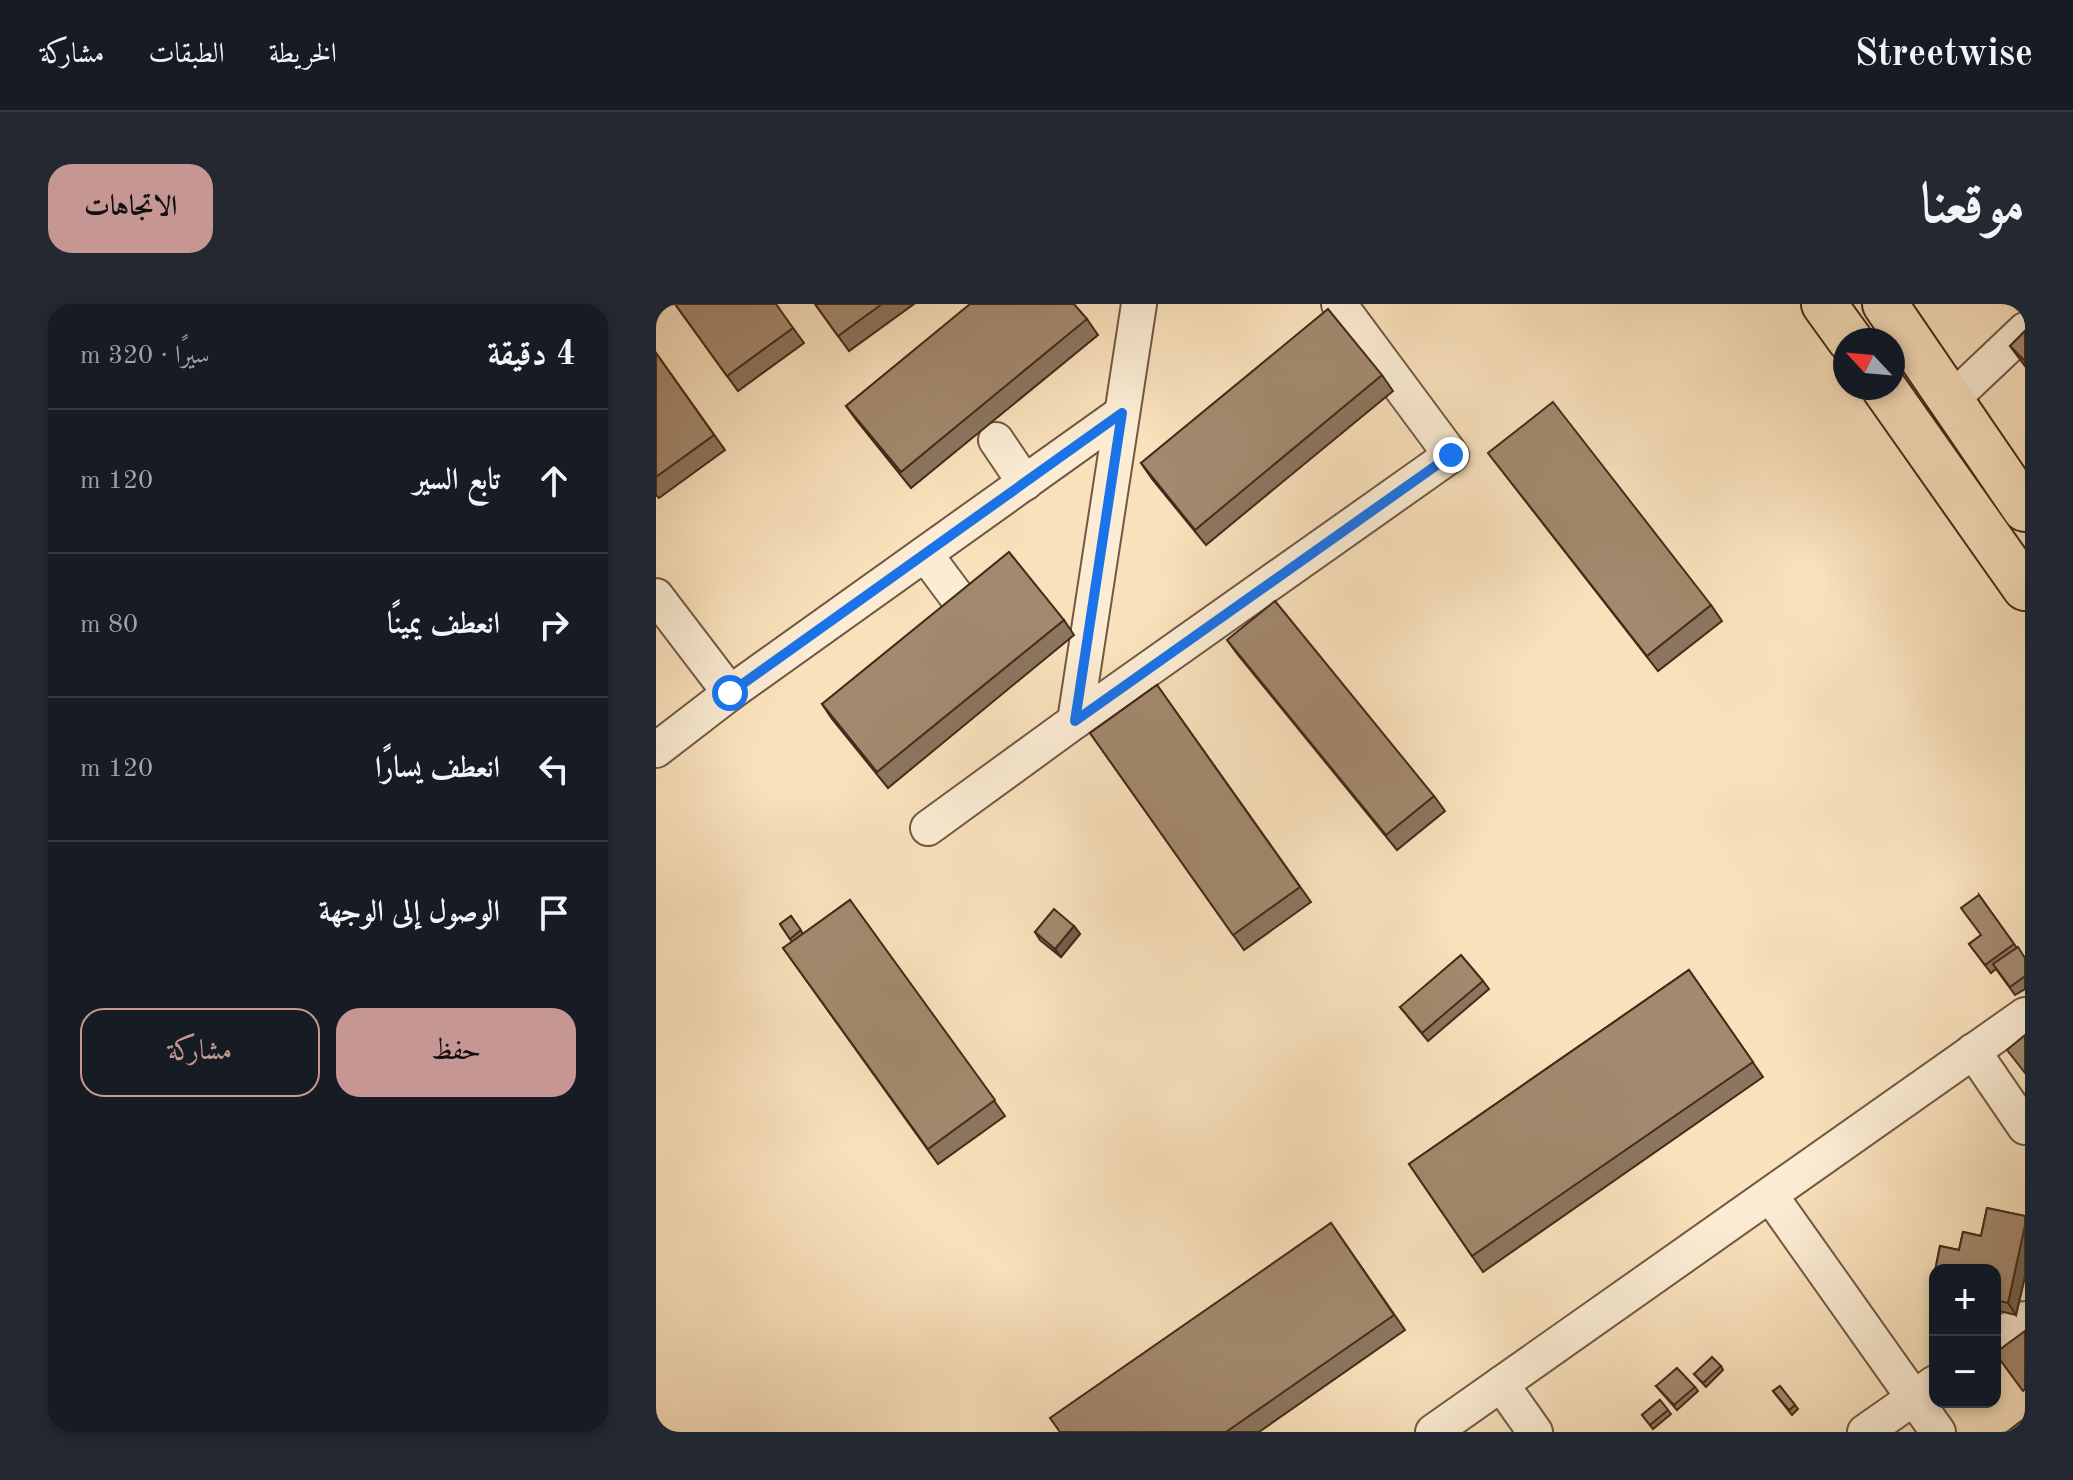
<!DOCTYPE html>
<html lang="ar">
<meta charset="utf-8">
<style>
:root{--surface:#171b24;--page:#242831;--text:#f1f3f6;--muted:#9ea1a6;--line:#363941;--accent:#c59692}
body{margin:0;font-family:"Old Standard TT",Amiri,serif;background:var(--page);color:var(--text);direction:rtl}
.controls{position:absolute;right:24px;bottom:24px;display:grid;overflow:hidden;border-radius:16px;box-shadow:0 4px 12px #0003}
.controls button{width:72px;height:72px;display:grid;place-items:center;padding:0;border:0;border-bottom:2px solid var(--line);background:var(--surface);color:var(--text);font:40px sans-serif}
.compass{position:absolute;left:1177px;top:24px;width:72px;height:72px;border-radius:50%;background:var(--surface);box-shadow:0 4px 12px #0003;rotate:296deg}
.stop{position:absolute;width:24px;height:24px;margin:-18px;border:6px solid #1a73e8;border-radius:50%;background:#fff}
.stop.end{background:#1a73e8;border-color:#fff;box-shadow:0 2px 8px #0008}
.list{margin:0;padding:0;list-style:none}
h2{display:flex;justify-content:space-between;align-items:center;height:104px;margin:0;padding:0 32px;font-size:34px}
h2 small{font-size:26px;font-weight:400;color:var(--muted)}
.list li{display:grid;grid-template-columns:52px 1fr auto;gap:24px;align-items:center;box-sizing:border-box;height:144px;padding:0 32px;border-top:2px solid var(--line)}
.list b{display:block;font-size:30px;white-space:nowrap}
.list em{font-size:26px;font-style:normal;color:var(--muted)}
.actions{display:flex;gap:16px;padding:24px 32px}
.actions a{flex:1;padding:18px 0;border:2px solid var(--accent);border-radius:24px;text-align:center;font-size:28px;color:var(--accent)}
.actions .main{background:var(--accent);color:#111}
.icon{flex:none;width:44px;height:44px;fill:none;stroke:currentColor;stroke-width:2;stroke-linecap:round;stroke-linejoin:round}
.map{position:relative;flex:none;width:1369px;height:1128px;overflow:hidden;direction:ltr;border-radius:24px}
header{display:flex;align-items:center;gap:48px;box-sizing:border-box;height:112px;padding:0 40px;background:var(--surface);border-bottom:2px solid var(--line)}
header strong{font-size:38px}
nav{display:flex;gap:44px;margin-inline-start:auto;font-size:28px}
.intro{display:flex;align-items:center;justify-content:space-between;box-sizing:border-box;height:192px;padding:0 48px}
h1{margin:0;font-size:56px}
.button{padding:20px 36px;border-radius:24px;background:var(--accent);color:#111;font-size:28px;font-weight:700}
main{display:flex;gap:48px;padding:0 48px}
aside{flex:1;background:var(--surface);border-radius:24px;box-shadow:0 4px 12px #0003}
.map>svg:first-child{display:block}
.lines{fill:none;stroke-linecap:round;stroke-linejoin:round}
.minor-casing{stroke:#725842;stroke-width:38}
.highway-casing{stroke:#452a19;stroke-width:48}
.minor{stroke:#fbecd3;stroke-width:34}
.highway{stroke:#f9e1bc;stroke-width:44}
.wall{fill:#8c765f;stroke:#452a19;stroke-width:2}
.shaded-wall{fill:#72604d;stroke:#452a19;stroke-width:2}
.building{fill:#a3896e;stroke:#452a19;stroke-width:2}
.route{stroke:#1a73e8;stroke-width:10}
</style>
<header>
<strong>Streetwise</strong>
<nav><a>الخريطة</a><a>الطبقات</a><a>مشاركة</a></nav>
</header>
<div class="intro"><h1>موقعنا</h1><a class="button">الاتجاهات</a></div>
<main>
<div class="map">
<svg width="1369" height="1128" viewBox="0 0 1369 1128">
<rect width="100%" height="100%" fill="#f9e1bc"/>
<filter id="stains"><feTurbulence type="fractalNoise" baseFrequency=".0025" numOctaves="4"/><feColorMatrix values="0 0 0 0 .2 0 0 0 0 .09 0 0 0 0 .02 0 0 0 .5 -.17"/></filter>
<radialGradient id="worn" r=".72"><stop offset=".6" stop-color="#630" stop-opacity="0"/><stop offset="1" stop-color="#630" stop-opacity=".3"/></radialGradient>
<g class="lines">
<g class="minor-casing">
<g id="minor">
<polyline points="1293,98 1369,26"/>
<polyline points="340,136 369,179"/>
<polyline points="269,250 301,293"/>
<polyline points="0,292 74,389 466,109"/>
<polyline points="419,417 795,151 683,0"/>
<polyline points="0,446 74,389"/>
<polyline points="272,524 419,417 483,0"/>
<polyline points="1317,747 1369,823"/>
<polyline points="1114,891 1282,1128"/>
<polyline points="1339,1036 1369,1015"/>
<polyline points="845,1080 879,1128"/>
<polyline points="777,1128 1369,711"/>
<polyline points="1209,1128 1279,1079"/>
</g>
</g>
<g class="highway-casing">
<g id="highway">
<polyline points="1168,0 1194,36"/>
<polyline points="1229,0 1369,205"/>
<polyline points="1228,84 1369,284"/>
</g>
</g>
<use href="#minor" class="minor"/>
<use href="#highway" class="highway"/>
</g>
<g class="wall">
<polygon points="19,0 137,24 148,39 82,87"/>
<polygon points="159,0 258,0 193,47"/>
<polygon points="431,15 442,31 255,184 201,117 190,102"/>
<polygon points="1369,27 1369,62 1354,42"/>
<polygon points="0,49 69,146 3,194 0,191"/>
<polygon points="726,71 737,87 550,241 496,175 485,159"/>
<polygon points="832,149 1055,301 1066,317 1002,367"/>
<polygon points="408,316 418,331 232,484 176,415 166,400"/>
<polygon points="571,336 778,492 789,507 741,546 582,351"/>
<polygon points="501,381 655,598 588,646 434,429"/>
<polygon points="1323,591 1361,644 1369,654 1369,685 1359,691 1340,665 1335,669 1313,640 1325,631"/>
<polygon points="194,596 349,812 282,860 127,644 136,638 124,620 135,612 147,630"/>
<polygon points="418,622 424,630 405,653 384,636 379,628"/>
<polygon points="1033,666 1107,773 827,968 753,860"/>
<polygon points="827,677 833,685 772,737 744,703"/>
<polygon points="1331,904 1369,912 1369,972 1360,1011 1339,1006 1339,966 1279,966 1279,986 1276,982 1284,942 1303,946 1307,928 1325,932"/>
<polygon points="675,919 749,1026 603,1128 404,1128"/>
<polygon points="1065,1062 1067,1066 1050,1083 1038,1070"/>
<polygon points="1000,1082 1039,1083 1042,1087 1021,1106"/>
<polygon points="1124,1082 1142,1105 1136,1111 1117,1087"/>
<polygon points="1004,1096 1015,1110 997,1125 986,1111"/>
</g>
<g class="shaded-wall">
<polygon points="418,622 424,630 405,653 399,645"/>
<polygon points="1369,921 1369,972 1360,1011 1352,999"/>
</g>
<g class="building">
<polygon points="19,0 120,0 137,24 71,72"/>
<polygon points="159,0 226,0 182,32"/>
<polygon points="314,0 418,0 431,15 245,168 190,102"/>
<polygon points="672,5 726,71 539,226 485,159"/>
<polygon points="1369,27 1369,57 1354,42"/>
<polygon points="0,49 58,131 0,173"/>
<polygon points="897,98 1055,301 991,352 832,149"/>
<polygon points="353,248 408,316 221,468 166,400"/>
<polygon points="619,297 778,492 730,531 571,336"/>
<polygon points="501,381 644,583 577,631 434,429"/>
<polygon points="1323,591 1358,640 1329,661 1313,640 1325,631 1305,604"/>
<polygon points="194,596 339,796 272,845 127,644"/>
<polygon points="398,605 418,622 399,645 379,628"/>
<polygon points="135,612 145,626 134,635 124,620"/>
<polygon points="1362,643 1369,654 1369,672 1354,683 1337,660"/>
<polygon points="805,651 827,677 766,729 744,703"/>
<polygon points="1033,666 1097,758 816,952 753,860"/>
<polygon points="1369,731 1369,769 1351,746"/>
<polygon points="1331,904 1369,912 1369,921 1352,999 1339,996 1339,966 1279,966 1279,982 1276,982 1284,942 1303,946 1307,928 1325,932"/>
<polygon points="675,919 738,1011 570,1128 404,1128 394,1114"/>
<polygon points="1369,1027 1369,1085 1367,1087 1339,1049"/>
<polygon points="1056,1053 1065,1062 1047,1079 1038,1070"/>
<polygon points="1021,1064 1039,1083 1018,1101 1000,1082"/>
<polygon points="1124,1082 1139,1101 1133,1106 1117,1087"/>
<polygon points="1004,1096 1012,1106 994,1121 986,1111"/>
<polygon points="1369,1114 1369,1128 1351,1128"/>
</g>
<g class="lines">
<polyline class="route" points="74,389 466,109 419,417 795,151"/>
</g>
<rect width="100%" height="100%" filter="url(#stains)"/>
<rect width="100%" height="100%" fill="url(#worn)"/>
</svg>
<div class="controls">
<button>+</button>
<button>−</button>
</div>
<svg class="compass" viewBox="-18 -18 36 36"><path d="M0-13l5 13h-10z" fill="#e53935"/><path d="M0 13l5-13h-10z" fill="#9ea1a6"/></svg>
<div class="stop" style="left:74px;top:389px"></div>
<div class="stop end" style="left:795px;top:151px"></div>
</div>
<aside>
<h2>4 دقيقة<small>سيرًا · 320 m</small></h2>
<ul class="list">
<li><svg class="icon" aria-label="ahead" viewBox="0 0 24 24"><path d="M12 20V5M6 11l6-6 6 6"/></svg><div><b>تابع السير</b></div><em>120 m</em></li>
<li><svg class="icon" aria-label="right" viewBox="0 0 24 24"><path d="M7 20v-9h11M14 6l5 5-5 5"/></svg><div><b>انعطف يمينًا</b></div><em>80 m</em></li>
<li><svg class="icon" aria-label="left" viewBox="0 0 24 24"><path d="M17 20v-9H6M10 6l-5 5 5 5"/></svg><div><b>انعطف يسارًا</b></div><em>120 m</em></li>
<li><svg class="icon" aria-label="arrive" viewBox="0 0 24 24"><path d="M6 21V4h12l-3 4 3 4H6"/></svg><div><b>الوصول إلى الوجهة</b></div></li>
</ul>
<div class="actions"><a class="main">حفظ</a><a>مشاركة</a></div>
</aside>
</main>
